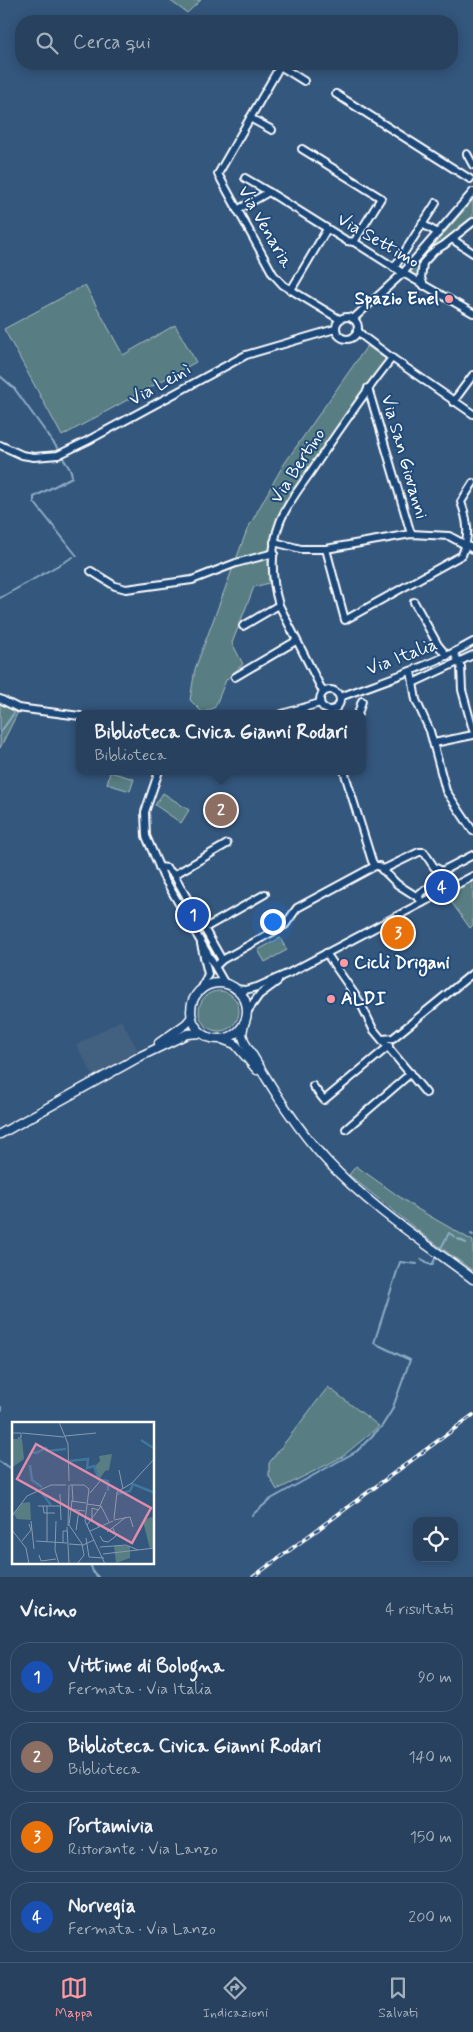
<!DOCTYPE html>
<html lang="it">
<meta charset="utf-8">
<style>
:root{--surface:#27415e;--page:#334c67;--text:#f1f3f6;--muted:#a4afbc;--line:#435a73;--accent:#ff9aa2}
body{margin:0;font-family:Mynerve,sans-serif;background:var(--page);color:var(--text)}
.controls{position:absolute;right:15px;bottom:15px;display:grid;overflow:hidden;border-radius:10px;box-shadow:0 2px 12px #0003}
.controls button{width:45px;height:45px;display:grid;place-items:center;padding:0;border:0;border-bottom:1px solid var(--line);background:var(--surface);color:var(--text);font:25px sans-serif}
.you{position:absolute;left:272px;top:921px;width:18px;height:18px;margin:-12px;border:4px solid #fff;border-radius:50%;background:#1a73e8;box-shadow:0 0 0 8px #1a73e833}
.badge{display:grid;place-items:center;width:32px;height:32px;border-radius:50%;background:var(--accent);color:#fff;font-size:16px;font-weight:700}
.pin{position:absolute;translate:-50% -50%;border:2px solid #fff;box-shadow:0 1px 5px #0006}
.popup{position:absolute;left:76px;top:710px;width:290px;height:65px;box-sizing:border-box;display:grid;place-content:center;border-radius:10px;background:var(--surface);filter:drop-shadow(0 1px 4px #0005);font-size:16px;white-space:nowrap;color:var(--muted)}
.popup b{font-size:19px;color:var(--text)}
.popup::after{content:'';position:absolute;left:50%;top:100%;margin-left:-10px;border:10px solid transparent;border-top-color:var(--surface)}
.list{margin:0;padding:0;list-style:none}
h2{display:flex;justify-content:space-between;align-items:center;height:65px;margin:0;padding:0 20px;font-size:21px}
h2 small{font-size:16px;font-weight:400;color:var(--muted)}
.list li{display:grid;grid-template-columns:32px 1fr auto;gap:15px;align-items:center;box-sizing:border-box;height:70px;margin:0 10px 10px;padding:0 10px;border:1px solid var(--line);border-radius:20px}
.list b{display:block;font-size:19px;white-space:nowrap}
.list p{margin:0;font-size:16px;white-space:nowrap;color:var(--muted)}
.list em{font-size:16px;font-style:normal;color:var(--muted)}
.icon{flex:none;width:28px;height:28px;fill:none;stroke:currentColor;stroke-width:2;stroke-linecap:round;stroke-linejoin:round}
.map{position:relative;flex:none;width:473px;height:1577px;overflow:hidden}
.search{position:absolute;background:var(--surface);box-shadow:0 2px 12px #0003;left:15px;right:15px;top:15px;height:55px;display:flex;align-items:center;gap:12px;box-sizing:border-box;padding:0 18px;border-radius:20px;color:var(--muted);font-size:19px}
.sheet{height:385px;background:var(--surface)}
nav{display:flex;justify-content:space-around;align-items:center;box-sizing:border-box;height:70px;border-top:1px solid var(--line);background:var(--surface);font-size:14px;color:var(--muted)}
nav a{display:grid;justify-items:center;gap:2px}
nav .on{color:var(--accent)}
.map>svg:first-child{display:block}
.built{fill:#43607f}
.green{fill:#587e83;stroke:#acbec1}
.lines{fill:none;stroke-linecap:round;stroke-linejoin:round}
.stream{stroke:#8dadc5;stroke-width:2}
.minor-casing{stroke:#fff;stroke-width:10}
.major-casing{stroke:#fff;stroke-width:11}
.minor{stroke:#1f4a7a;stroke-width:6}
.major{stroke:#1f4a7a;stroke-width:8}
.rail-casing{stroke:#fff;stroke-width:4}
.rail{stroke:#1f4a7a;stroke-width:2;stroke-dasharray:5.5;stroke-linecap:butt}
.poi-dot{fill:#ff9aa2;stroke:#1f4a7a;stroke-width:2}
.labels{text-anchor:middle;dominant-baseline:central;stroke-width:4;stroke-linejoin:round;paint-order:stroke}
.street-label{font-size:18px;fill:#fff;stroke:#1f4a7a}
.poi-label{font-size:18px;font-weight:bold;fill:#fff;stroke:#1f4a7a;text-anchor:start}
.inset-river{fill:none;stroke:#41769e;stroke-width:2.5}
.inset-road{fill:none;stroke:#859ab1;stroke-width:1}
.view{fill:#e08cad;fill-opacity:0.15;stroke:#e08cad;stroke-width:2.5}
.inset-edge{fill:none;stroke:#fff;stroke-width:2.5}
</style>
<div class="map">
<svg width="473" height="1577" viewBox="0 0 473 1577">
<rect width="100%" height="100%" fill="#34577d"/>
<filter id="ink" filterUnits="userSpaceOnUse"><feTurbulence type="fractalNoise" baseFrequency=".02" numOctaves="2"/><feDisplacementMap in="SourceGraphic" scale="10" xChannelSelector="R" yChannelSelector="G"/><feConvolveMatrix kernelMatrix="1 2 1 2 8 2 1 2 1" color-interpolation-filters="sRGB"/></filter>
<g filter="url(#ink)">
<polygon class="built" points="121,1020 138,1050 94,1077 76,1045"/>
<g class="green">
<polygon points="169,0 201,0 187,13"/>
<polygon points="473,200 473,221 423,263 420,281 410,273"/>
<polygon points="85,285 123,355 175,325 196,362 62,436 4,329"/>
<polygon points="367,346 387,360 300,482 277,520 268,559 269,583 254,587 232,643 243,664 226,680 215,707 203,713 190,700 195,669 247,530 282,467"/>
<polygon points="0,703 18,712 0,748"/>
<polygon points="110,772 134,779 130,791 107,784"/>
<polygon points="163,793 189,810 181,823 155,805"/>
<polygon points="473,881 473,925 470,928 449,899 444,900 442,897"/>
<polygon points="280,938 287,950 265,962 258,950"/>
<circle cx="219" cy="1011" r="20"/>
<polygon points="356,1166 414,1207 473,1241 473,1271 421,1233 349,1175"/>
<polygon points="328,1387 379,1426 342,1457 277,1490 269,1476 269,1463"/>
</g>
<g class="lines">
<g class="stream">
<polyline points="0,376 14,388 58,449"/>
<polyline points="63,458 71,471 72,477 34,497 34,502 77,556"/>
<polyline points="0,598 73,557"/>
<polyline points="0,733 14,713"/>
<polyline points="471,1234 473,1235"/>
<polyline points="458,1239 466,1243"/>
<polyline points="441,1248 449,1233 455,1237"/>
<polyline points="421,1259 432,1265 436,1257"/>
<polyline points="0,1406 2,1409 0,1412"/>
<polyline points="0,1462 14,1470"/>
<polyline points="252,1515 271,1499 357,1451 382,1426 392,1410 410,1360 374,1343 400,1262 417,1264"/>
<polyline points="90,1563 93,1572 98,1577"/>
</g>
<g class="minor-casing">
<g id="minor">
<polyline points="304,81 280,66 218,174 273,274 283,285 339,319"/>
<polyline points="336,94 470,179"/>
<polyline points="250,118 272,130"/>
<polyline points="302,149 381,198 354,242"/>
<polyline points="467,154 473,165"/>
<polyline points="245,178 269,192"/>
<polyline points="237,210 269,192 347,241 354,242 403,273 473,313"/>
<polyline points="422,224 438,233"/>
<polyline points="452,239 473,253"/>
<polyline points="394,268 436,203"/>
<polyline points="424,286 421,278 423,263 434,251 444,245 473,222"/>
<polyline points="291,290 327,229"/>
<circle cx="347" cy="328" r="11"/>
<polyline points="353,319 403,273 473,192"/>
<polyline points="357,330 364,337 392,358 473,414"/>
<polyline points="368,388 411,534"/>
<polyline points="453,402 473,375"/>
<polyline points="0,445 22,455 34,457 58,455 87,441 246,355 335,329"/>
<polyline points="274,542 301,549 326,549 411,534 449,536 473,549"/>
<path d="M 326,549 L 345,620 L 462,555 C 470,536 468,521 461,502 L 473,483"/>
<polyline points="91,571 115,586 126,589 192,580 236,563 274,553"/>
<polyline points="414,602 438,645 447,656"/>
<polyline points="243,626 279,605"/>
<polyline points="454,653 461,667 462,690 473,730"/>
<polyline points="411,671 416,700 430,731 446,791 473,831"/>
<polyline points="235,677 296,641"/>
<polyline points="413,683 473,655"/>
<circle cx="330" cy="700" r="10"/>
<path d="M 323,692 L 279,605 C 271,579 270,548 280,522 C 287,503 303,484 314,467 C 339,430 364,393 392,358"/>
<path d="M 340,697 C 385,680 431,666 473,642"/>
<polyline points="0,699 18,708 80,716"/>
<polyline points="282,714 320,703"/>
<polyline points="358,714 362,701"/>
<polyline points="434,743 473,735"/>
<polyline points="159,771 145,812 146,836 163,876 225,984"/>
<polyline points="344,771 372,861 375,866 379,866 397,884 419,898 422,903"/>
<polyline points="159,867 167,868 174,875 222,960"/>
<polyline points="382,870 419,852 424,852 434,867 442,871 473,855"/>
<polyline points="174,875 227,844"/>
<polyline points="419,898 420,893 440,881 446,870"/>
<polyline points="205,928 265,894"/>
<polyline points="201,944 208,974 201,990"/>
<polyline points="326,953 360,1002 373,1029 426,1093"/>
<polyline points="216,966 222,960 285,925 297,908 375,866"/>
<polyline points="235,989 245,990 257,987 289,973 473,876"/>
<polyline points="247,1012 259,995 278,981"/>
<polyline points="383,1039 393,1038 473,973"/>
<polyline points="313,1086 324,1100 389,1046"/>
<polyline points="346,1129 411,1073"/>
</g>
</g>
<g class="major-casing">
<g id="major">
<circle cx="219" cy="1011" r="28"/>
<path d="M 244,1023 L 242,1034 L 245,1043 C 270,1084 294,1126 327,1161 C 370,1207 424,1242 473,1279"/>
<polyline points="222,1039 235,1044 257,1070"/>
<polyline points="159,1043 186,1024 192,1017"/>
<polyline points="0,1134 141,1056 187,1034 201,1033"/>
</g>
</g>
<use href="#minor" class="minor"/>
<use href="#major" class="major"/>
<g class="rail-casing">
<polyline id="rail" points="253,1577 473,1415"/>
</g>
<use href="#rail" class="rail"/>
</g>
</g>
<g class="poi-dot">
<circle cx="449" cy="299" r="5"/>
<circle cx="344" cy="963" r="5"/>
<circle cx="331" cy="999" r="5"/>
</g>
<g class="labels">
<g class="street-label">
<text transform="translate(265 227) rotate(60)">Via Venaria</text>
<text transform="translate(378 241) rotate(30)">Via Settimo</text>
<text transform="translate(160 385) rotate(-29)">Via Leinì</text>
<text transform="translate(404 457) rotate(74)">Via San Giovanni</text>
<text transform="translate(298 466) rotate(-57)">Via Bertino</text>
<text transform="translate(402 657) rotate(-21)">Via Italia</text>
</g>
<g class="poi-label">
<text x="439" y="299" text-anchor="end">Spazio Enel</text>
<text x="354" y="963">Cicli Drigani</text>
<text x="341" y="999">ALDI</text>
</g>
</g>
<g transform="translate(12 1422)">
<rect width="142" height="142" fill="#34577d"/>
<path d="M 0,17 L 10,17 L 12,37 L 1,45 ZM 100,32 L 97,48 L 93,49 L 86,59 L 83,44 L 88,39 L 87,34 ZM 18,80 L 19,98 L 5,97 L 2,92 L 10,81 ZM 139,95 L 142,96 L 142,125 L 138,127 L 131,99 ZM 102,124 L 118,124 L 118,136 L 104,141 Z" fill="#587e83"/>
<path class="inset-river" d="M 129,18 L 143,27M 19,30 L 24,31 L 34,26 L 36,29 L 54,27M 58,39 L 76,37 L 75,46 L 82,44 L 87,58M 18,43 L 20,58 L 30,65M 90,58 L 96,59 L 96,69M 30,71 L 39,83M 105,72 L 118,69 L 121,62 L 143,71"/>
<path class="inset-road" d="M 47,0 L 56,22 L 57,59M 0,11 L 9,11 L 9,16 L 6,16M 10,11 L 52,15M 53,14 L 84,11M 107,48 L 111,67M 58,63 L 72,63 L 77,67 L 73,99 L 93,142M 60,63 L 61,79M 78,71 L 89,58M 48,72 L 49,98M 59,79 L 74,81M 60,79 L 57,103 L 70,122 L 72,133 L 65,142M 75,82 L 89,84 L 97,100M 26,84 L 49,84M 31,84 L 32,91 L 43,91M 35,84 L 35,119M 88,84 L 94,70M 57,87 L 73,89M 86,88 L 80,86 L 80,97 L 87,105M 0,94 L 15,74 L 39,63 L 54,63M 102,97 L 105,70 L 120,61 L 143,36M 102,98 L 118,95 L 121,105M 19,99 L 22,127M 44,99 L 43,128 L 47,142M 75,103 L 89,84M 56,104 L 57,63M 55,105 L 57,142M 0,108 L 14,126 L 17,142M 64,108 L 67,88M 78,109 L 101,99M 95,110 L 114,95M 88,114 L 91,119 L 96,120 L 104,114 L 101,106M 74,116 L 77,135 L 92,136M 10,119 L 19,108 L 17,102M 24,119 L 55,121M 51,121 L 51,109 L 55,109M 57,122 L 71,123 L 82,118M 88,125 L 114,123 L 126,128M 91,132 L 143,126M 27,133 L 29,139 L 44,137"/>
<path class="view" d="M 24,22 L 139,86 L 120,121 L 5,57 Z"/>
<rect width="142" height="142" class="inset-edge"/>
</g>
</svg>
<div class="controls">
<button><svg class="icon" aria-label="locate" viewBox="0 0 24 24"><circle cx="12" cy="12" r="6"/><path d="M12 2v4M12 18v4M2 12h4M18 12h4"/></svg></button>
</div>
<div class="you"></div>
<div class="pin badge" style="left:193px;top:915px;background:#1a4fb4">1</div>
<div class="pin badge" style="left:221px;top:810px;background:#8d6e63">2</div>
<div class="popup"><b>Biblioteca Civica Gianni Rodari</b>Biblioteca</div>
<div class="pin badge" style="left:398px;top:933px;background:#e8710a">3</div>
<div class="pin badge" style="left:442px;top:887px;background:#1a4fb4">4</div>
<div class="search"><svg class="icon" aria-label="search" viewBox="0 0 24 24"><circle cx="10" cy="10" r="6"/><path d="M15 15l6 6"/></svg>Cerca qui</div>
</div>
<section class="sheet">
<h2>Vicino<small>4 risultati</small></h2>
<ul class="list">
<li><span class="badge" style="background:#1a4fb4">1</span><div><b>Vittime di Bologna</b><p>Fermata · Via Italia</p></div><em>90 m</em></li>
<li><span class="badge" style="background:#8d6e63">2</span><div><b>Biblioteca Civica Gianni Rodari</b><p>Biblioteca</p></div><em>140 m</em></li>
<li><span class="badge" style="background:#e8710a">3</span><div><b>Portamivia</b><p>Ristorante · Via Lanzo</p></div><em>150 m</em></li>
<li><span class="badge" style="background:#1a4fb4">4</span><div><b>Norvegia</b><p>Fermata · Via Lanzo</p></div><em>200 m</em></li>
</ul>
</section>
<nav>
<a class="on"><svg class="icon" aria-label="map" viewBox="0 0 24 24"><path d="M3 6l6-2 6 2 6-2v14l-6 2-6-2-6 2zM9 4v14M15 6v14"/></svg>Mappa</a>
<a><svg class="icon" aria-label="directions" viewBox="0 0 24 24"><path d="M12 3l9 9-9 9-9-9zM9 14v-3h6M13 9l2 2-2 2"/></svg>Indicazioni</a>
<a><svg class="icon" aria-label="saved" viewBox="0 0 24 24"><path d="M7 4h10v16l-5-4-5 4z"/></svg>Salvati</a>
</nav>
